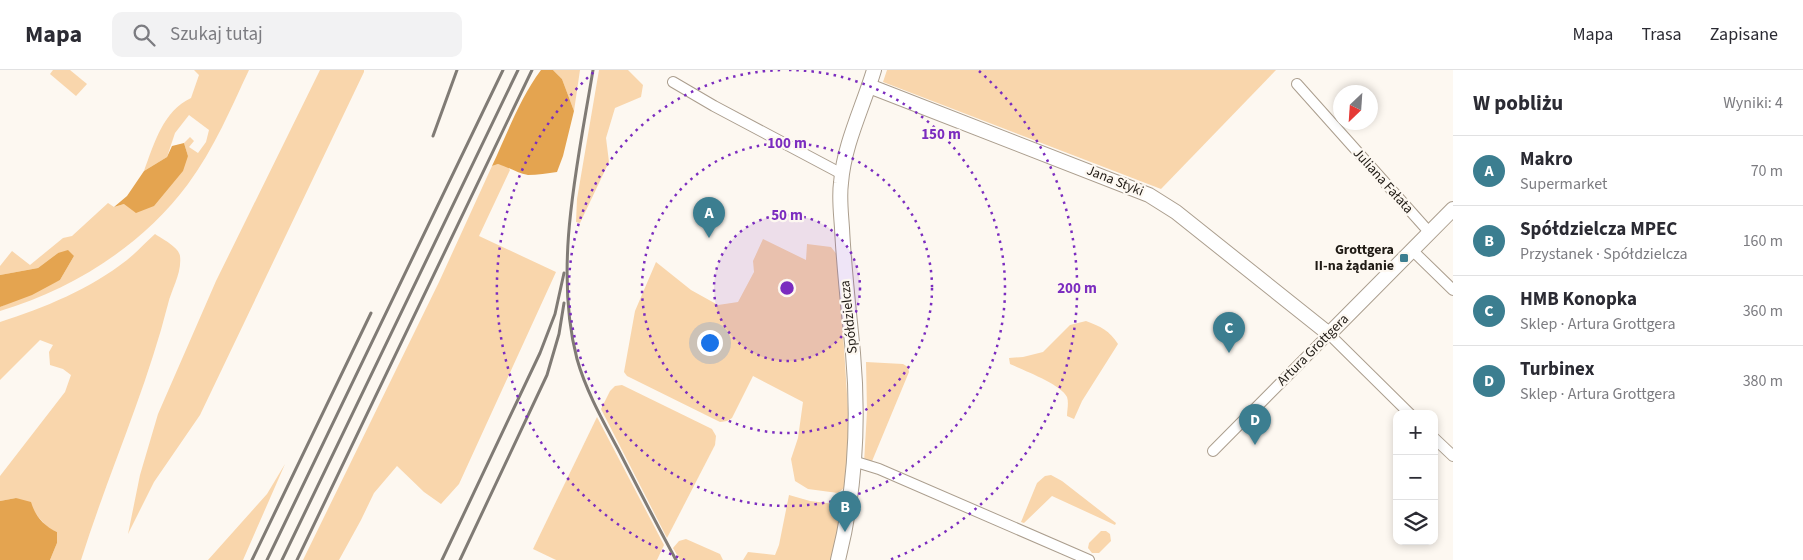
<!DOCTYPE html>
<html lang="pl">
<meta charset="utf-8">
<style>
:root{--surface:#fff;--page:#f2f2f3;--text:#2b2b33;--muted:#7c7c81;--line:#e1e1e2;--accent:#3c7e90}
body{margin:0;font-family:"Source Sans 3",sans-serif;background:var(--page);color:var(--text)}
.controls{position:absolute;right:15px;bottom:15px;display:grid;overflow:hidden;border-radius:10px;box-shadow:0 2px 8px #0003}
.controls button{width:45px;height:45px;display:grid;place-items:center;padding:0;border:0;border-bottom:1px solid var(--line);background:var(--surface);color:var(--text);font:25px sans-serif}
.compass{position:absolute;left:1333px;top:15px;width:45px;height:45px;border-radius:50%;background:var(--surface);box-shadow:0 2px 8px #0003;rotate:205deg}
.you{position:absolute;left:709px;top:272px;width:18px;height:18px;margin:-12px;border:4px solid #fff;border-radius:50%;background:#1a73e8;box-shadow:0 0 0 8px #1a73e833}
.badge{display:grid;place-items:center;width:32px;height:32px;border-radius:50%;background:var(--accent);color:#fff;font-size:16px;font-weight:700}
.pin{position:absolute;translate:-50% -41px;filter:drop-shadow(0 1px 2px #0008)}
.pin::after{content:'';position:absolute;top:26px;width:18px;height:15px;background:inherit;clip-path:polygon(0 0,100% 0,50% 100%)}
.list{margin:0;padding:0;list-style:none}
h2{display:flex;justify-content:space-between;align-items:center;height:65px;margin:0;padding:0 20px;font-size:21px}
h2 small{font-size:16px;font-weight:400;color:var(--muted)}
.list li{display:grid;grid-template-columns:32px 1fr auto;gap:15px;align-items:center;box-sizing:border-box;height:70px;padding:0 20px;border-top:1px solid var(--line)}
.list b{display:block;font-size:19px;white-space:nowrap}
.list p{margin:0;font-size:16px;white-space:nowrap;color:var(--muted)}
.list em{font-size:16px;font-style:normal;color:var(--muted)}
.icon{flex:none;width:28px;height:28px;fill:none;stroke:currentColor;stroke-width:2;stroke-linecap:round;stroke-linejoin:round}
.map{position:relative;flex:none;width:1453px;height:490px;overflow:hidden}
header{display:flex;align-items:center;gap:30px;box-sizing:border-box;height:70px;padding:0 25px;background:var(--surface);border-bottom:1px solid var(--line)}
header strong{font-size:24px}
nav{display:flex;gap:28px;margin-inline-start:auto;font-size:18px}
.search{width:350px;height:45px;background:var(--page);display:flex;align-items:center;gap:12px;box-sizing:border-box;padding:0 18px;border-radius:10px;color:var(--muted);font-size:19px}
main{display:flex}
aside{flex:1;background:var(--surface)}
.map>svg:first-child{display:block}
.green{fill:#f9d6ac}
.forest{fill:#e4a450}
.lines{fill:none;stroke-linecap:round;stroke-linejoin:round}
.street-casing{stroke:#ab9e8e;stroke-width:12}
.secondary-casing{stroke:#ab9e8e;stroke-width:16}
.street{stroke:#fff;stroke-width:10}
.secondary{stroke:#fff;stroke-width:14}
.rail{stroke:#807b75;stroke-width:3}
.ring{fill:none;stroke:#7b2cbf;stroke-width:2.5;stroke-dasharray:2.5 5}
.poi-dot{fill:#3c7e90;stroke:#fdf8f1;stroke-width:2}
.labels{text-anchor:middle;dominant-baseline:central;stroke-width:4.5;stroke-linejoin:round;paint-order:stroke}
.street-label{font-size:14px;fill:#201b15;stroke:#fdf8f1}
.poi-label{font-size:14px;font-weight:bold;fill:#201b15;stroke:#fdf8f1;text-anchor:end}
.centre{fill:#7b2cbf;stroke:#fdf8f1;stroke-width:2.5}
.ring-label{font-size:15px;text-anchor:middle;font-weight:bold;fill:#7b2cbf;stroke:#fdf8f1;stroke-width:4.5;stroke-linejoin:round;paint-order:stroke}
</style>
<header>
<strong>Mapa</strong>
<div class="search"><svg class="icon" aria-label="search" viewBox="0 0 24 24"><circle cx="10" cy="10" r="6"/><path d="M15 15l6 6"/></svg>Szukaj tutaj</div>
<nav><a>Mapa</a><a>Trasa</a><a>Zapisane</a></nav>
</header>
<main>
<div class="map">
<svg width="1453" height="490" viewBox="0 0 1453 490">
<rect width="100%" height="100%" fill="#fdf8f1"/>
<g class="green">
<polygon points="53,0 70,0 87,14 76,26 50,4"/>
<path d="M 194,0 L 249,0 C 231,38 214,79 188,114 C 142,176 73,219 0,241 L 0,237 L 60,210 L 74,186 L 58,183 L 38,198 L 0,205 L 0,196 L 12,181 L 30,195 L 63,168 L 72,166 L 108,133 L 114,137 L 124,134 L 188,86 L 184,73 L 190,67 L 194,71 L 189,77 L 198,83 L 206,72 L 209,60 L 189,45 L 175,63 L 167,87 L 144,101 C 154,74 163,41 191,28 L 199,5 Z"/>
<polygon points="320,0 364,0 364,2 200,345 154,412 128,464 140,405 158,344 216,211"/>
<polygon points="553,0 580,0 574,41 562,9"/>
<polygon points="599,0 628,0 643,15 641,27 615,38 606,68 609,92 580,153 576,152 577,129"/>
<polygon points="887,0 1276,0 1161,119 883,12"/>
<polygon points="498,94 507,96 510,100 479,166 556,202 459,414 441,434 424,422 397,396 374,423 361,450 339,490 303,490 439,212 492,96"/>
<path d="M 155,164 C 162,169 179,177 180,186 C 182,203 172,218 168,234 C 146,321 108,404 81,490 L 50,490 L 57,473 L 57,462 L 48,458 L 34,442 L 16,428 L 0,431 L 0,406 L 65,322 L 71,305 L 63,299 L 50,295 L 49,282 L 53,275 L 40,270 L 0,310 L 0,252 C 44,238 90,219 127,190 C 137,182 146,172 155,164 Z"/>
<polygon points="763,169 806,190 807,174 831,177 838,186 849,355 845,417 838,423 808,419 795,411 791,389 798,368 803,332 753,306 732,348 727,351 720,352 627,306 624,302 635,241 656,192 691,220 718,235 738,232 754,202 753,191"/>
<path d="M 1086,251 C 1100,256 1110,261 1118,274 L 1082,331 L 1074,349 L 1067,346 C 1067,340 1069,333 1067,327 C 1061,314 1023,300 1010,294 L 1009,288 L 1023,287 L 1043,282 L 1070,255 Z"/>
<polygon points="866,292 903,294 908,297 909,302 870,396 864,393 867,341"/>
<polygon points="622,315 712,359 716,366 715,375 667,468 601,339 610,321 615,316"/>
<polygon points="597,347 664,475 657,490 556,490 533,479"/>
<polygon points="285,394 243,490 208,490 267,424"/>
<polygon points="1051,405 1062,411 1116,453 1115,455 1052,426 1024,453 1021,452 1037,413 1045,406"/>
<polygon points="789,425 810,431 835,434 841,441 836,490 743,490 748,482 775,485 779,475"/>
<polygon points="1101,461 1106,461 1110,464 1111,471 1099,483 1092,483 1088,478 1089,473"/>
<polygon points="686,469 720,484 723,490 680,490 673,478 679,471"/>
</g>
<g class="forest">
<path d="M 541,0 L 553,0 L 562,9 L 574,41 L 563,86 L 557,102 C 548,103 537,105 528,105 C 517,103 508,97 498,94 L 492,96 C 507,64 520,28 541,0 Z"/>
<polygon points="184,73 188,86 183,101 154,136 136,143 124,134 114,137 127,126 144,101 167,87 172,76"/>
<polygon points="68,180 74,186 60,210 32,225 0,237 0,205 38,198 58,183"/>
<path d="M 16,428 L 31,432 C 35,446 44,456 57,462 L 57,473 L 50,490 L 0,490 L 0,431 Z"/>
</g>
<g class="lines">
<g class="street-casing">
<g id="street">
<polyline points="673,12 714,36 842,104"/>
<polyline points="1297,14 1430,163"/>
<polyline points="1412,180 1453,220"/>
<polyline points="1434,368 1453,386"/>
<polyline points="1213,381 1329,264 1410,344"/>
<polyline points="853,391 879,399 1089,490"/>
</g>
</g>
<g class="secondary-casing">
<g id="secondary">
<polyline points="869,16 1149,125 1176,142 1329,264 1453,139"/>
<path d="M 838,490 C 855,423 859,351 853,283 C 849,241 844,200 842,158 C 841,143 839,127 841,113 C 844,74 863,37 874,0"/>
</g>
</g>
<use href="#street" class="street"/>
<use href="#secondary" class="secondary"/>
<g class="rail">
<path d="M 593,0 C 578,92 553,197 577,289 C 586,321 603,351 618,379 C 637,416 656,453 676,490"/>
<polyline points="433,66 457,0"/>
<polyline points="252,490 371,243"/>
<polyline points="267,490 503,0"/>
<polyline points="282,490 518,0"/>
<polyline points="297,490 532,0"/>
<polyline points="442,490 540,283 555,244 564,203"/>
<polyline points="460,490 547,305 559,264 564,233"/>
</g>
</g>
<circle cx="787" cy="218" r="73" fill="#7b2cbf" fill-opacity=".12"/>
<g class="ring">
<circle cx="787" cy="218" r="73"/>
<circle cx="787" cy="218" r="145"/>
<path d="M789 0A218 218 0 1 1 785 0"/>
<path d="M685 490A290 290 0 0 1 595 1M979 1A290 290 0 0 1 889 490"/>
</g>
<rect class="poi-dot" x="1399" y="183" width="10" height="10" rx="2.5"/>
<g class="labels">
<g class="street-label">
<text transform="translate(1115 111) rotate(22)">Jana Styki</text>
<text transform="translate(1383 111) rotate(48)">Juliana Fałata</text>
<text transform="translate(849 247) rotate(-96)">Spółdzielcza</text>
<text transform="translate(1313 280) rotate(-45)">Artura Grottgera</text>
</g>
<g class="poi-label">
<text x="1394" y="180">Grottgera<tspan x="1394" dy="16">II-na żądanie</tspan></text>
</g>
</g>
<circle cx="787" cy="218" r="8" class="centre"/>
<g class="ring-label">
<text x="941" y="69">150 m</text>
<text x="787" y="78">100 m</text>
<text x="787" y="150">50 m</text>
<text x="1077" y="223">200 m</text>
</g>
</svg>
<div class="controls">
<button>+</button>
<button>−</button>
<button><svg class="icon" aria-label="layers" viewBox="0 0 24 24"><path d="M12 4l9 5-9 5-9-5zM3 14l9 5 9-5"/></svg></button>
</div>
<svg class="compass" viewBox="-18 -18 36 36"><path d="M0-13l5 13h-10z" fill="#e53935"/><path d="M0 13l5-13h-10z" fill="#7c7c81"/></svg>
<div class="you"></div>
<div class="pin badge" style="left:709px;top:168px">A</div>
<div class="pin badge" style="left:845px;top:462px">B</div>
<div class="pin badge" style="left:1229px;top:283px">C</div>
<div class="pin badge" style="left:1255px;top:375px">D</div>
</div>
<aside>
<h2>W pobliżu<small>Wyniki: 4</small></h2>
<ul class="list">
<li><span class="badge">A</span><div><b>Makro</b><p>Supermarket</p></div><em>70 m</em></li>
<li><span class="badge">B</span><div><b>Spółdzielcza MPEC</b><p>Przystanek · Spółdzielcza</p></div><em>160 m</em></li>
<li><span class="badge">C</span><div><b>HMB Konopka</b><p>Sklep · Artura Grottgera</p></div><em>360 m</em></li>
<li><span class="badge">D</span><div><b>Turbinex</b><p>Sklep · Artura Grottgera</p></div><em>380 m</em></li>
</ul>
</aside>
</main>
